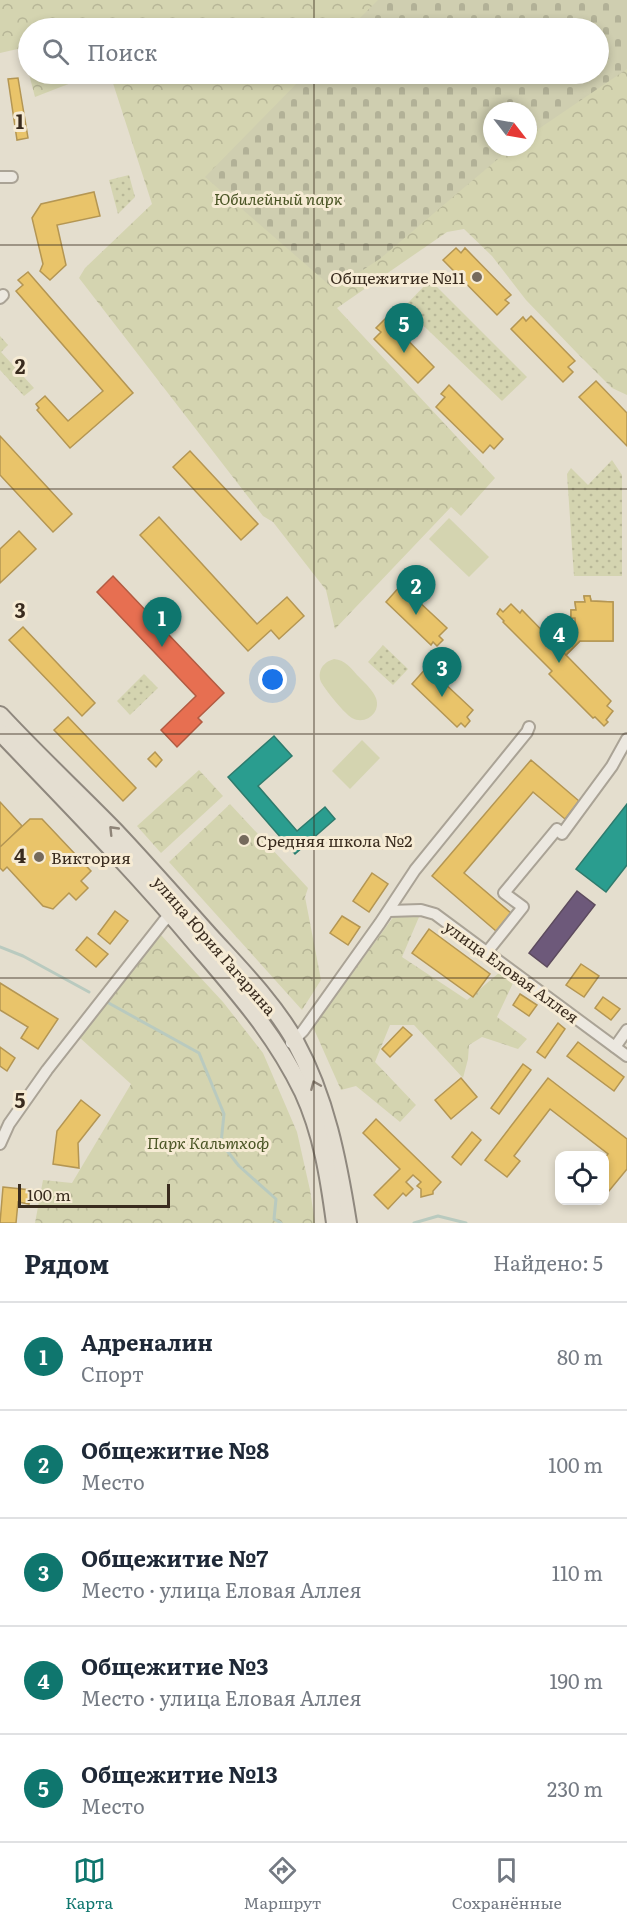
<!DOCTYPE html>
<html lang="ru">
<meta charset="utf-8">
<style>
:root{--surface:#fff;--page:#f6f6f7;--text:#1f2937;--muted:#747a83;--line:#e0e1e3;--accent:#0f766e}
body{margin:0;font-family:Literata,serif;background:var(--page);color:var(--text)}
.controls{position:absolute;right:18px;bottom:18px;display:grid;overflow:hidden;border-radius:12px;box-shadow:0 3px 9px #0003}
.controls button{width:54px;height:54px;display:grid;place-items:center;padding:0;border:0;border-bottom:2px solid var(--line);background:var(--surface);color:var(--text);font:30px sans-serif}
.compass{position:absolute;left:483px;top:102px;width:54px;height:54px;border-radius:50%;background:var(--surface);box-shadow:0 3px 9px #0003;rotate:121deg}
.scale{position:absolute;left:18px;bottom:15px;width:152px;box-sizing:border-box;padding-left:6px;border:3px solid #392b1e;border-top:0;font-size:16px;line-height:21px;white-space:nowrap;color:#392b1e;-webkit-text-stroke:4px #f6ebd4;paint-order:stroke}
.you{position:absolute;left:273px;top:680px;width:21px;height:21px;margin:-15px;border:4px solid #fff;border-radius:50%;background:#1a73e8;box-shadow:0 0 0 9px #1a73e833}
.badge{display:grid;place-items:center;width:39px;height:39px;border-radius:50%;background:var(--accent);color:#fff;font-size:20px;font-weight:700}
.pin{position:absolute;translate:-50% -50px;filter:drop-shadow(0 2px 3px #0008)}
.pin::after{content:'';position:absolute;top:32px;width:21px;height:18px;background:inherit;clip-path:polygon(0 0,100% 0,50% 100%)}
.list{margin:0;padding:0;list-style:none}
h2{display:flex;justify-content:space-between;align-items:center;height:78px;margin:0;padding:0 24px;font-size:26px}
h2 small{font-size:20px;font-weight:400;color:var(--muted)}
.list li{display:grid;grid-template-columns:39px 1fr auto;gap:18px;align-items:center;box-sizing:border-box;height:108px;padding:0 24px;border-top:2px solid var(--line)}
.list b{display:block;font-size:22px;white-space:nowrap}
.list p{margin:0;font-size:20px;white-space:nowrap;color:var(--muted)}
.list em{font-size:20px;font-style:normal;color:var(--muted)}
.icon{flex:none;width:33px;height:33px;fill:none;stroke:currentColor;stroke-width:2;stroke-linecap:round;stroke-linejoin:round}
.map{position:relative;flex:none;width:627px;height:1223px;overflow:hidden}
.search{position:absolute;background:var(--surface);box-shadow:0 3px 9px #0003;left:18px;right:18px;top:18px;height:66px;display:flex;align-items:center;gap:15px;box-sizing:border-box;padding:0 21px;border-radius:33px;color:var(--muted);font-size:22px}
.sheet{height:618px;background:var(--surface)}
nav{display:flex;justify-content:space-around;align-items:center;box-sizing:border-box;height:84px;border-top:2px solid var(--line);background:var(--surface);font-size:16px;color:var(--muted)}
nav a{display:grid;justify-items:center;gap:3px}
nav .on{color:var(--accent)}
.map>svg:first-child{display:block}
.green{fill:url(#green-dots)}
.forest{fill:url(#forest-crowns);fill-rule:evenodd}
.cemetery{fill:url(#cemetery-stones)}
.pitch{fill:#d4d4b0}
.homes{fill:#e9c46a;stroke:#b49653;stroke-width:1.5}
.shops{fill:#e76f51;stroke:#b35b42;stroke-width:1.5}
.offices{fill:#6d597a;stroke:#5d4b5e;stroke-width:1.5}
.schools{fill:#2a9d8f;stroke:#2e7b6d;stroke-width:1.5}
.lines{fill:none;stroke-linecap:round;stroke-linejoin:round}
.stream{stroke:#b9cabf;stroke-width:3}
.minor-casing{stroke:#aaa396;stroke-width:14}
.primary-casing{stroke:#8f887e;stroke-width:20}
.minor{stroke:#ece8e0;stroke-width:10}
.primary{stroke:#e4ded1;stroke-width:16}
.oneway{stroke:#8e8478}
.grid{fill:none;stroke:#392b1e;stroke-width:1.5;stroke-opacity:0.55}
.poi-dot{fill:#756a5c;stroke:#f6ebd4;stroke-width:2}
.labels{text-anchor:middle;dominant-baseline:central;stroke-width:6;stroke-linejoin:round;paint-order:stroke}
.park-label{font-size:16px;font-style:italic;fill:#4a5525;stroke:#f6ebd4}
.poi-label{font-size:16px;fill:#392b1e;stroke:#f6ebd4;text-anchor:start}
.street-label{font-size:16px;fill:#392b1e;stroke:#f6ebd4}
.grid-label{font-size:20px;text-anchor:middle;font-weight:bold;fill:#392b1e;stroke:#f6ebd4;stroke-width:6;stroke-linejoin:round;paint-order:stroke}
</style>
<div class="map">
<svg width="627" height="1223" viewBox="0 0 627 1223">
<defs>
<pattern id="green-dots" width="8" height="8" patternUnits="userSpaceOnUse" patternTransform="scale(1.5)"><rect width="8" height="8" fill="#d4d4b0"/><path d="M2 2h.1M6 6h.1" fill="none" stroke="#b7b697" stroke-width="1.8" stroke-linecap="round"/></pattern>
<pattern id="forest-crowns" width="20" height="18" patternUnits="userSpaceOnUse" patternTransform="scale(1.5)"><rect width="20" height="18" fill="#d4d4b0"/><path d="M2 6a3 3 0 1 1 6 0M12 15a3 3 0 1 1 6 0" fill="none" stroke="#b7b697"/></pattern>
<pattern id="cemetery-stones" width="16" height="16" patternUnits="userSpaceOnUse" patternTransform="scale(1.5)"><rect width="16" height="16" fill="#cfceb0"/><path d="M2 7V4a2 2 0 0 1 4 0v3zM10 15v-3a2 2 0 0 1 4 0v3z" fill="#b2b197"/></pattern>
</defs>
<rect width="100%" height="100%" fill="#e4dece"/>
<g class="green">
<polygon points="129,175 135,197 118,214 109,180"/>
<polygon points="430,280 527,377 502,401 404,307"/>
<polygon points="0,336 8,345 1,352 34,388 24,396 0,370"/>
<polygon points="612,460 622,475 622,576 574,576 567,474 571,468 588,485"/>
<polygon points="383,645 408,669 393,685 368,662"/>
<polygon points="144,674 158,688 130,715 117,701"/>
</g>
<g class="forest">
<path d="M 0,0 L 627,0 L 627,395 L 612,388 L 577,353 L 526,300 L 492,256 L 464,229 L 447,232 L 337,308 L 495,478 L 461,516 L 451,507 L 335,629 L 326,590 L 273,522 L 263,516 L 79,278 L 85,268 L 152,204 L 110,74 L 598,74 L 598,28 L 28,28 L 28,73 L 22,48 L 0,53 ZM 492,111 L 528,111 L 528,147 L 492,147 Z"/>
<polygon points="29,74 94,74 35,97"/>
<polygon points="199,770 223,796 161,853 137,826"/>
<polygon points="230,804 308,888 305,897 321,980 302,1010 169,862"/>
<polygon points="394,916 419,917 402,957 467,1000 500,972 514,981 497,1017 527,1039 518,1049 482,1037 469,1045 468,1059 463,1078 414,1025 390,1025 375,1062 416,1105 400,1122 356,1086 341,1090 313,1027"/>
<polygon points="161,935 223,1002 263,1053 297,1132 310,1190 315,1223 35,1223 43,1180 72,1183 131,1084 79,1037"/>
</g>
<polygon class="cemetery" points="378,0 627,0 627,69 528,136 528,111 492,111 492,147 512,147 381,258 334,289 205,177 306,74 598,74 598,28 350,28"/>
<g class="pitch">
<polygon points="449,518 489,557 469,577 429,539"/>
<path d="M 334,659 C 345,660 350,667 357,675 C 363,681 371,688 375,696 C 383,711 366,726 352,718 C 343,712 327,692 321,682 C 317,671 323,662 334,659 Z"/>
<polygon points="362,740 380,758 350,789 332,771"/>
</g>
<g class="homes">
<polygon points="18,78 28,138 17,140 8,79"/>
<polygon points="94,192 100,216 57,225 66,265 50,280 40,271 43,264 32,218 41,204"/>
<polygon points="456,248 461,253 465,248 511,295 505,300 509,303 497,315 443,260"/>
<polygon points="28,272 133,393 70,448 37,410 39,408 36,404 45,396 68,421 103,391 16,291 23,285 18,280"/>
<polygon points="531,316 575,361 568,367 573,372 563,382 511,329 523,317 526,321"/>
<polygon points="386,318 434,367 418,383 374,339 381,332 376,328"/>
<polygon points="596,381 627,413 627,446 579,397"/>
<polygon points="449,385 503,439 494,449 490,445 483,453 436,407 445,397 441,394"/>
<polygon points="0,436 72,514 53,532 0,475"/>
<polygon points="190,451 258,524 241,540 173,467"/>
<polygon points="159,517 257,624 287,597 304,616 279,639 271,630 248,651 140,535"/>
<polygon points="19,531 36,549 0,583 0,549"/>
<polygon points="401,585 447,628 439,636 443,640 437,646 433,642 431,645 386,602"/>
<polygon points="584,596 590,596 591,601 613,602 613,641 580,641 566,655 611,701 607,706 613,711 606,720 608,722 604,726 595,717 593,718 549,674 552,671 503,622 504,621 497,614 500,609 503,612 511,604 520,613 522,610 560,649 576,632 575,618 571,618 571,610 576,610 575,602 585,602"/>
<polygon points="584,596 590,596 591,601 613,602 613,641 580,641 566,655 560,649 576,632 575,618 571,618 571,610 576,610 575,602 585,602"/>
<polygon points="23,627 95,703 82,716 9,640"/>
<polygon points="427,667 473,710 467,717 470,721 465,727 461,723 457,727 412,684"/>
<polygon points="68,717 136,788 123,801 54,730"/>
<polygon points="155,752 162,760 156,767 148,759"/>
<polygon points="531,760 579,801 565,819 533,792 464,873 511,913 496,931 432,876"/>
<polygon points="0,802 22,826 1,847 0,846"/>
<polygon points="30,819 42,819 91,871 81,881 88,888 76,900 69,893 53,909 43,906 7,867 3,871 0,868 0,847"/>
<polygon points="372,873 388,884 369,912 353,901"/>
<polygon points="115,911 128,921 110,944 98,934"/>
<polygon points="342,916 360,927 348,945 330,933"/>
<polygon points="429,929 490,974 473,997 412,953"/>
<polygon points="87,937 108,954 96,967 76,950"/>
<polygon points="581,964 599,976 584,997 566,985"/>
<polygon points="0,983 58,1019 38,1049 21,1038 28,1027 0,1010"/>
<polygon points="520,994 537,1005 529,1016 513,1005"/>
<polygon points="603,997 620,1009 611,1020 595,1008"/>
<polygon points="558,1023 565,1029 545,1058 537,1052"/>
<polygon points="403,1027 412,1035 390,1057 382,1049"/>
<polygon points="578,1042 624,1077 614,1091 567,1056"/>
<polygon points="0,1047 15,1058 7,1071 0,1066"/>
<polygon points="523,1064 531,1070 499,1114 491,1108"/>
<polygon points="461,1078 477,1097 451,1119 435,1100"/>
<polygon points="548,1078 627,1139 627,1169 604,1197 604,1159 608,1154 550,1109 514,1156 520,1161 507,1177 485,1160"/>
<polygon points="81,1100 100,1115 78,1143 79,1168 53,1164 57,1131"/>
<polygon points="376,1119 441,1182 433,1191 433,1194 421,1197 421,1189 417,1186 421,1182 413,1175 406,1182 413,1189 406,1196 403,1193 388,1209 374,1195 400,1169 363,1133"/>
<polygon points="472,1132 481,1140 461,1165 452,1157"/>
<polygon points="3,1187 31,1190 29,1204 18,1202 16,1223 0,1223"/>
</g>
<polygon class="shops" points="113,576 224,693 198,718 202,722 177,747 161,730 196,696 97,592"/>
<polygon class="offices" points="577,891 595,905 547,967 529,953"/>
<g class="schools">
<polygon points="274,736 292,756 258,786 297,831 325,807 335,819 295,854 228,777"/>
<polygon points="627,804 627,865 606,892 576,869"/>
</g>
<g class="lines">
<g class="stream">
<polyline points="0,947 23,956 89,992"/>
<polyline points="105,1001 199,1053 224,1114 221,1143 239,1166 276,1199 274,1219 281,1223"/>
<polyline points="414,1223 438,1216 466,1223"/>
</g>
<g class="minor-casing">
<g id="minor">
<polyline points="0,177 12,177"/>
<polyline points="0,298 3,295"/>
<polyline points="389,911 421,910 435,914 627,1056"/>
<polyline points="487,952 523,907 504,893 557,829 562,834 612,766 627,739"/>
<polyline points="291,1043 303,1031 380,923 415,870 527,732 529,727"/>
<polyline points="615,1047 627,1030"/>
<polyline points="0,1144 9,1124 47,1070 163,922 174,910"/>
</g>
</g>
<g class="primary-casing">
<g id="primary">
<path d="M 0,715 C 37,755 77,792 115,831 C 147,865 178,900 209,935 C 239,968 273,1002 295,1041 C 326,1098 338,1160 348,1223"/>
<path d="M 0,732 C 67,802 135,871 197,945 C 238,993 275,1034 303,1092 C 322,1133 329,1178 335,1223"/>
</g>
</g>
<use href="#minor" class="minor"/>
<use href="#primary" class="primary"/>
</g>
<defs><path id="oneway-chevron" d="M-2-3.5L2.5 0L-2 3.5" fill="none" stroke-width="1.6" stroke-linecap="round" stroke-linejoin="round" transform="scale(1.5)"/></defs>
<g class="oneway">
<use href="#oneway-chevron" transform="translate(113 830) rotate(-134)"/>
<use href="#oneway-chevron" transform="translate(315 1085) rotate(-113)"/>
</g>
<path class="grid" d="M 314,0 L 314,28M 314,74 L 314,1223M 0,245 L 627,245M 0,489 L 627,489M 0,734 L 627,734M 0,978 L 627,978"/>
<g class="poi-dot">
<circle cx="477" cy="277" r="6"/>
<circle cx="244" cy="840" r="6"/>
<circle cx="39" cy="857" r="6"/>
</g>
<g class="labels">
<g class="park-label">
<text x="278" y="198">Юбилейный парк</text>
<text x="208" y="1142">Парк Кальтхоф</text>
</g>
<g class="poi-label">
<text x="465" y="277" text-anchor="end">Общежитие №11</text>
<text x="256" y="840">Средняя школа №2</text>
<text x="51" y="857">Виктория</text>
</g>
<g class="street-label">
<text transform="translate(215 945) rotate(49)">улица Юрия Гагарина</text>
<text transform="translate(512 971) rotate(36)">улица Еловая Аллея</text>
</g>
</g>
<g class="grid-label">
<text x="20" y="129">1</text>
<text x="20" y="374">2</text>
<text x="20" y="618">3</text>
<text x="20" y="863">4</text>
<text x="20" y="1108">5</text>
</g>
</svg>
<div class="controls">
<button><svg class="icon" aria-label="locate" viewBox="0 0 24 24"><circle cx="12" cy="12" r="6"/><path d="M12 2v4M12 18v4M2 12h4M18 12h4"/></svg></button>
</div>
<svg class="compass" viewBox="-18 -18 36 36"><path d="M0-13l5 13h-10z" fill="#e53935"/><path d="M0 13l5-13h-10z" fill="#747a83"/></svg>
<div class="scale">100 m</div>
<div class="you"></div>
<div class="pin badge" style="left:162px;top:647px">1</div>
<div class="pin badge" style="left:416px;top:615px">2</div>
<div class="pin badge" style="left:442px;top:697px">3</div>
<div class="pin badge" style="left:559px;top:663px">4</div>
<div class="pin badge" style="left:404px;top:353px">5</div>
<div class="search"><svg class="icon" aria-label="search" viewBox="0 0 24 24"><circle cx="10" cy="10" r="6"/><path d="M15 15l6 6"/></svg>Поиск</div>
</div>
<section class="sheet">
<h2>Рядом<small>Найдено: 5</small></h2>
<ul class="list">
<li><span class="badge">1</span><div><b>Адреналин</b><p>Спорт</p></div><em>80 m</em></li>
<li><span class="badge">2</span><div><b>Общежитие №8</b><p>Место</p></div><em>100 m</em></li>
<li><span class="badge">3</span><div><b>Общежитие №7</b><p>Место · улица Еловая Аллея</p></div><em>110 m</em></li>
<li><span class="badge">4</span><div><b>Общежитие №3</b><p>Место · улица Еловая Аллея</p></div><em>190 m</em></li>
<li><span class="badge">5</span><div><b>Общежитие №13</b><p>Место</p></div><em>230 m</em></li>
</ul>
</section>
<nav>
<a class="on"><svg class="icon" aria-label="map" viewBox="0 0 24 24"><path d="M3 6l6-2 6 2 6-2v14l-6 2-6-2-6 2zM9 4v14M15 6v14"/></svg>Карта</a>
<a><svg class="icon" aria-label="directions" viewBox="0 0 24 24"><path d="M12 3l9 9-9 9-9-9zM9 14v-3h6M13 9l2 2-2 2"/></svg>Маршрут</a>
<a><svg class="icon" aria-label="saved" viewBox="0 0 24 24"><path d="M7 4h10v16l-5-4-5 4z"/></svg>Сохранённые</a>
</nav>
